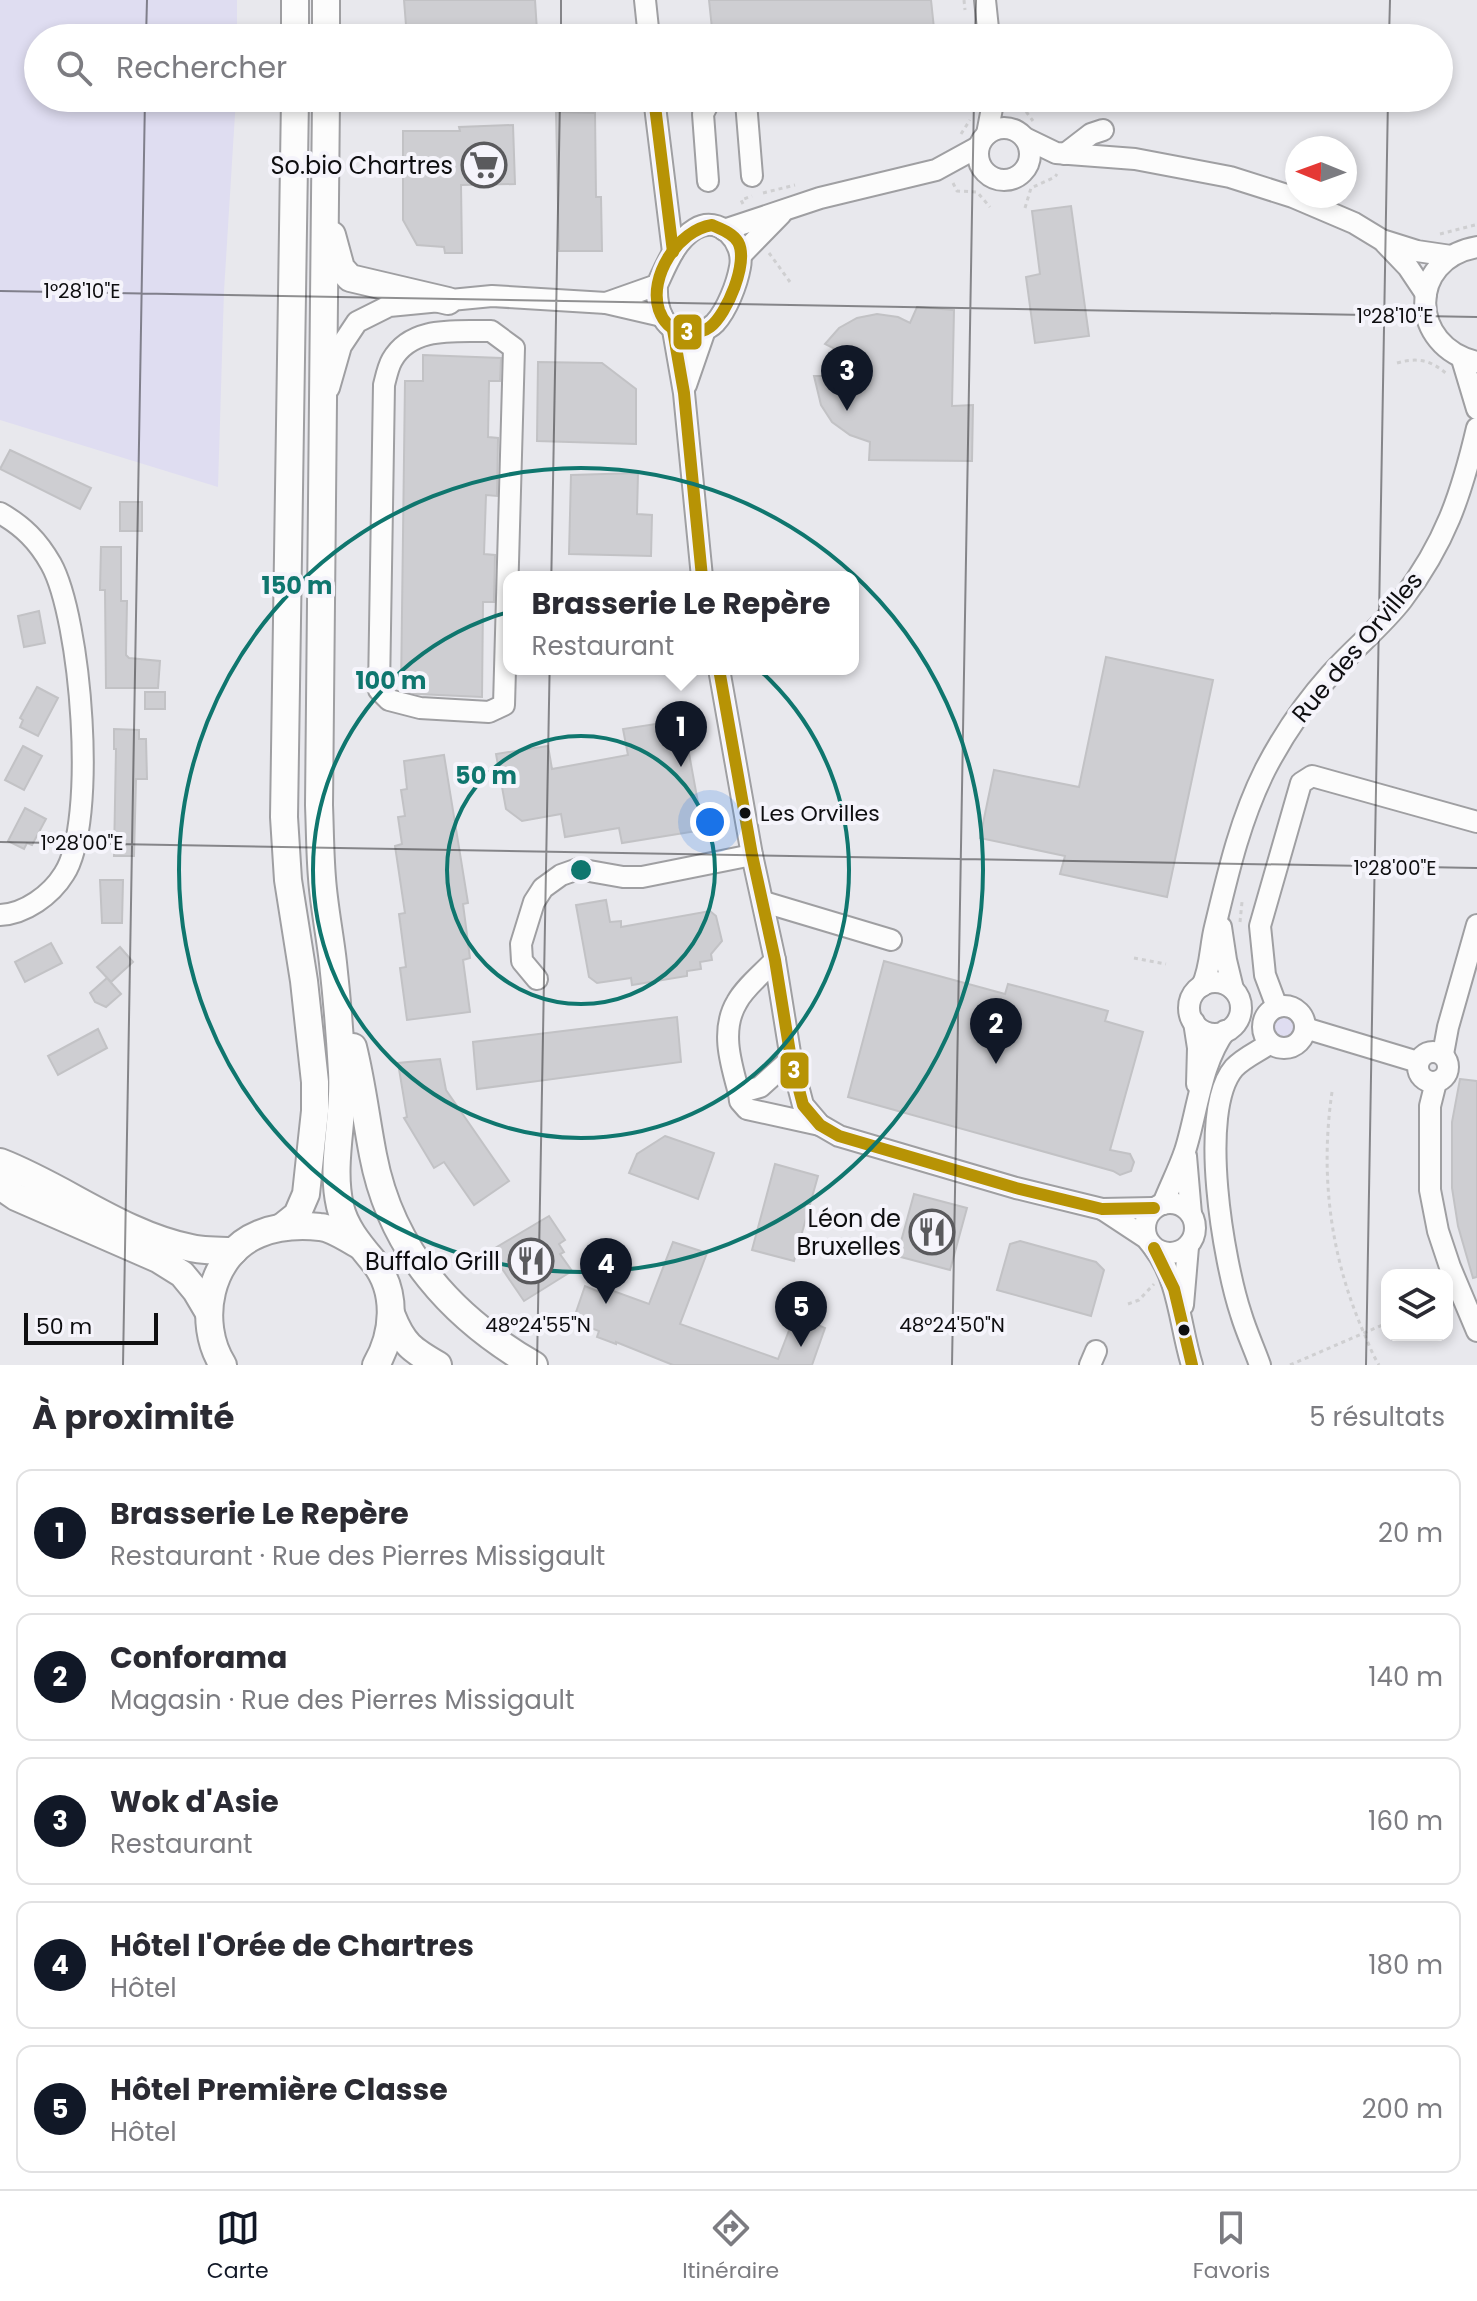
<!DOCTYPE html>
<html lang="fr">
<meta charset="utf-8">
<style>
:root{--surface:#fff;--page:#f2f2f3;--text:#2b2b33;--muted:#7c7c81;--line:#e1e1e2;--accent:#111827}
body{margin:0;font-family:Poppins,sans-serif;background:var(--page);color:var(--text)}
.controls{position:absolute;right:24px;bottom:24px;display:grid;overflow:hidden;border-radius:16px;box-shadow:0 4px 12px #0003}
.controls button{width:72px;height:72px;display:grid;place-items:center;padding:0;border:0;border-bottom:2px solid var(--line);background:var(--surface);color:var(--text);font:40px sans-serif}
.compass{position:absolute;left:1285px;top:136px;width:72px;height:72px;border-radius:50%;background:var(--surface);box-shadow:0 4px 12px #0003;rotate:271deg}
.scale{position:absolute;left:24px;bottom:20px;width:134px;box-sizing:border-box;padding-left:8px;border:4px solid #0e0e10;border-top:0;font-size:22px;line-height:28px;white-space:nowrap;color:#0e0e10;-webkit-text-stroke:6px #f5f4fb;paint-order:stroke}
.you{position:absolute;left:710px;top:822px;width:28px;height:28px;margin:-20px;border:6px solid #fff;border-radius:50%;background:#1a73e8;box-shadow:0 0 0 12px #1a73e833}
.badge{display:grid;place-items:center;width:52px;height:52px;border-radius:50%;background:var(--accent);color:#fff;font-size:26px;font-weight:700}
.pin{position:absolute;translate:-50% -66px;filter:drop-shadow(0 2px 4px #0008)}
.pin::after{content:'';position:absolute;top:42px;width:28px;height:24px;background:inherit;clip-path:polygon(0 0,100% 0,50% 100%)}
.popup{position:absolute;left:503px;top:571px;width:356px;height:104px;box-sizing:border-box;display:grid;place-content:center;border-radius:16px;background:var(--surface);filter:drop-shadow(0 2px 6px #0005);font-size:26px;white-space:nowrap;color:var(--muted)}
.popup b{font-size:30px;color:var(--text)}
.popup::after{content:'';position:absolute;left:50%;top:100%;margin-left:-16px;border:16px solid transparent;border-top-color:var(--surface)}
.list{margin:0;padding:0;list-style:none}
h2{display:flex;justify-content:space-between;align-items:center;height:104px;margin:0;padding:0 32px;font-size:34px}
h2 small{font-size:26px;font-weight:400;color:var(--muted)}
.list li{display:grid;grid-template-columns:52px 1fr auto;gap:24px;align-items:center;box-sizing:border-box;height:128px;margin:0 16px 16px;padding:0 16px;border:2px solid var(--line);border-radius:16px}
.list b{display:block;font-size:30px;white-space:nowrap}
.list p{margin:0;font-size:26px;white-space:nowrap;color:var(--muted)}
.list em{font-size:26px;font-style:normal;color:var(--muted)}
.icon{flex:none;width:44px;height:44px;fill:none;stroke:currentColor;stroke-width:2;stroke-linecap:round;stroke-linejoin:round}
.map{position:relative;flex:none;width:1477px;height:1365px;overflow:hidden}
.search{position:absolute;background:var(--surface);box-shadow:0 4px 12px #0003;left:24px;right:24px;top:24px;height:88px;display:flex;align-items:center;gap:20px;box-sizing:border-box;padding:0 28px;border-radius:44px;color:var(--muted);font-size:30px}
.sheet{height:824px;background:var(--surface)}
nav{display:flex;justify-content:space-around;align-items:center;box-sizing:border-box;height:112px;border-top:2px solid var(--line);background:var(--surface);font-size:22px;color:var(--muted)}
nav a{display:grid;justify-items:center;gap:4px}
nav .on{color:var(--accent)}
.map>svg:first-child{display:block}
.green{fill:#dfddf1}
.building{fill:#ceced2;stroke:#c2c2c5;stroke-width:2}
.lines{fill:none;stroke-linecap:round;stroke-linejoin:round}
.minor-casing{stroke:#9f9fa2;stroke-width:24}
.major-casing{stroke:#9f9fa2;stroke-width:30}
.path{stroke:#cfcfd1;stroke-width:3;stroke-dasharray:4 4;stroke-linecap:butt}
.minor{stroke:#fcfcfc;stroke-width:20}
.major{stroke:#fcfcfc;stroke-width:26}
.bus-1-casing{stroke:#f5f4fb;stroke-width:18}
.bus-1{stroke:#b79305;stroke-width:12}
.ticks{fill:none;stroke:#0e0e10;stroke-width:2;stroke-opacity:0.45}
.ring{fill:none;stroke:#0f766e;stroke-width:4}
.bus-dot{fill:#0e0e10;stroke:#f5f4fb;stroke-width:3}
.labels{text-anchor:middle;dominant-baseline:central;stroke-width:8;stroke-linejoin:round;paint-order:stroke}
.bus-label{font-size:22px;fill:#0e0e10;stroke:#f5f4fb;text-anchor:start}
.poi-label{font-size:24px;fill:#0e0e10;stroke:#f5f4fb;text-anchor:end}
.street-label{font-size:24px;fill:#0e0e10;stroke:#f5f4fb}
.ticks-label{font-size:20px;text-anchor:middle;fill:#0e0e10;stroke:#f5f4fb;stroke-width:8;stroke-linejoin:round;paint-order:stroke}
.centre{fill:#0f766e;stroke:#f5f4fb;stroke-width:4}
.ring-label{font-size:24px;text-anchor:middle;font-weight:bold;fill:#0f766e;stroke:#f5f4fb;stroke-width:8;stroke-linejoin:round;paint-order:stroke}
.line-badge{stroke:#f5f4fb;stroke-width:3}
.badge-label{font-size:22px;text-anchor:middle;font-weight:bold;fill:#fff}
</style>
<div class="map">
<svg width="1477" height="1365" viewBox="0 0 1477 1365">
<rect width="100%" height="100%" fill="#e8e8ed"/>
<g class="green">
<polygon points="0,0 237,0 237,38 38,38 38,98 236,98 224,291 218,487 0,420"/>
<circle cx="1286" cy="1027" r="14"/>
</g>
<g class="building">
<polygon points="404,0 535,0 537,31 521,34 521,38 407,38"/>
<polygon points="709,0 931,0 935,38 713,38"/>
<polygon points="556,112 595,113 596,197 601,197 602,251 559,251"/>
<polygon points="513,125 515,184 461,185 462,253 445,253 444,247 417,245 403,220 403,131 460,131 459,127"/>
<polygon points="1071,206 1089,336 1035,343 1026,277 1040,274 1032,211"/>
<polygon points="917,307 954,310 952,406 973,405 972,461 869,460 870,442 850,435 832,422 821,405 814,376 835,376 841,352 825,344 839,328 857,318 877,314 898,317 910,323"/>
<polygon points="423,355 501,358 500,381 489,381 488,437 498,438 497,496 486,495 484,554 495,555 494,602 483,602 482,697 417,694 401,690 405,381 423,381"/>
<polygon points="538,362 602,363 636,389 636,444 537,441"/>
<polygon points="10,450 91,488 80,509 0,469"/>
<polygon points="638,473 637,514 652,515 651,556 569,554 571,475"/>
<rect x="120" y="502" width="22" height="29"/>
<polygon points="101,547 121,547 121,601 127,601 126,655 129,658 160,661 158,688 106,688 105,590 100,590"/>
<polygon points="39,611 45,643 24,647 18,616"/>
<polygon points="1106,657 1213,680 1167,897 1060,874 1065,856 980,838 994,770 1079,787"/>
<polygon points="37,687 58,698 38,736 20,727 23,720 20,718"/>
<rect x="145" y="692" width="20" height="17"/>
<polygon points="675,721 684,726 703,830 622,843 619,828 565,837 561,814 522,821 506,809 496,754 548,746 552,769 628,755 623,729"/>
<polygon points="114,729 139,730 139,739 146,739 147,779 136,779 134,856 114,856 116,749 114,749"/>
<polygon points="23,746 42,756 24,790 5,780"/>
<polygon points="444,755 468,903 463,904 470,958 463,960 470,1012 407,1020 400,968 406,967 399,914 405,913 395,846 402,844 398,817 405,816 401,790 407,789 404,761"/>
<polygon points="25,808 46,819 32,845 27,843 24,849 8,841"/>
<polygon points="100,880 123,880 122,923 102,923"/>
<polygon points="606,900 610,922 621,921 621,927 710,911 716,916 722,941 711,954 712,960 700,962 701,969 687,971 687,976 632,985 631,978 597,983 589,977 576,905"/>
<polygon points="51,943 62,963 25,982 15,962"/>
<polygon points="120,947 133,962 111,982 97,967"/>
<polygon points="884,961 1005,994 1008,984 1035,991 1108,1011 1105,1021 1143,1032 1110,1150 1130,1154 1134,1162 1131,1171 1120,1175 1113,1171 848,1097"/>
<polygon points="107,978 121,994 106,1007 95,1002 90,993"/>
<polygon points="677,1017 681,1062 477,1089 473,1042"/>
<polygon points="98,1029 107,1048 58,1075 48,1056"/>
<polygon points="440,1059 446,1090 509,1181 474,1205 444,1162 434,1168 404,1118 407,1117 398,1063"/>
<polygon points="1460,1079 1477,1081 1477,1277 1473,1278 1458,1226 1452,1188 1452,1122"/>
<polygon points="665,1136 714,1153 698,1199 629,1173 637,1154"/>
<polygon points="775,1164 818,1176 794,1261 752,1250"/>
<polygon points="914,1194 967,1208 950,1270 897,1256"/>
<polygon points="549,1216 565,1240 559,1244 564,1252 560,1254 572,1271 524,1301 490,1251"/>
<polygon points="1020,1241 1096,1262 1104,1270 1091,1316 997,1290 1010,1244"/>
<polygon points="673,1242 707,1253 680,1324 778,1359 795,1315 825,1328 812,1365 673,1365 616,1342 616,1344 597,1337 599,1331 573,1321 585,1286 607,1295 608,1289 649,1304"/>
</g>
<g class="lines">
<g class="minor-casing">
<g id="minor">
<polyline points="645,0 649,38"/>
<polyline points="985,0 989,38"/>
<polyline points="654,98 673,252"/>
<polyline points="746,102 752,176"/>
<circle cx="1004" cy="154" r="26"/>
<polyline points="987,134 994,98"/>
<polyline points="1025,138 1056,153 1135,159 1230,177 1293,197 1354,223 1382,240 1417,251 1451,256"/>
<polyline points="1065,154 1091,134 1103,130"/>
<polyline points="708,181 703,114 711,98"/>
<polyline points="724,230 820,198 936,170 978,147"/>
<polyline points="1385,243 1408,267 1426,294"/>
<path d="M 1477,247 C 1407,259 1409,347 1477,362"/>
<polyline points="742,254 781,214"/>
<path d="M 606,303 L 657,285 C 666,266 675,241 695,229 C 719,214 745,242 740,267 C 737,284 727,310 715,323 C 708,330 701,331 692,332 C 663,334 656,309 657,285"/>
<polyline points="673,330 684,393 702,577"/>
<path d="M 491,331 L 514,348 L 504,705 L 489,712 L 420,708 L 389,700 L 379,690 L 384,385 C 386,377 388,367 392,360 C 412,325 457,332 491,331 Z"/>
<polyline points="1462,359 1477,409"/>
<polyline points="686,385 705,330"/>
<polyline points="329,388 341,346 357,322 389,306 492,296 606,303 662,316"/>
<path d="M 0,513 C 23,526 38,541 51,564 C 81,618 98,822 64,874 C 51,895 25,914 0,915"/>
<polyline points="719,669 752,855 775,960 791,1059 803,1105 820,1125 839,1136 1016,1188 1102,1209 1154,1208"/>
<polyline points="764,902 891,940"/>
<polyline points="1221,927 1226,960 1233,989"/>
<path d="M 775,960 C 763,973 745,987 737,1002 C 720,1030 731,1064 739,1093 L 760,1087 L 791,1059"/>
<polyline points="537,979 522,961 521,944 534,902 543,888 561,875 578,869 623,877 642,877 752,855"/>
<circle cx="1215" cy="1008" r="26"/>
<path d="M 1202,986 C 1211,968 1210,946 1215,927 C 1228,873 1240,820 1265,770 C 1282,737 1305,703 1330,675 C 1353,649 1381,627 1402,600 C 1445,543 1461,496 1477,428"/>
<circle cx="1284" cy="1027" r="21"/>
<polyline points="1277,1007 1265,975 1260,926 1301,783 1312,776 1477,822"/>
<polyline points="1194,1022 1198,1048 1197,1084"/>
<polyline points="1305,1028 1418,1062"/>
<circle cx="1433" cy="1067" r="15"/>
<polyline points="1443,1054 1448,1027 1477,925"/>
<polyline points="1436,1082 1430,1106 1430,1190 1438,1231 1450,1267 1477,1331"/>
<polyline points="739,1093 740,1101 747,1109 820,1125"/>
<polyline points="1186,1156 1191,1214"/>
<circle cx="1170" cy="1228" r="25"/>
<path d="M 1163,1204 C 1170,1186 1179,1169 1185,1151 C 1197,1114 1201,1063 1225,1031"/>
<polyline points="1102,1209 1146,1238"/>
<path d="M 1154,1248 C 1179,1280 1180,1327 1192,1365"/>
<polyline points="1183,1305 1188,1247"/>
<polyline points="1090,1365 1096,1351"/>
<path d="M 1260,1365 C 1254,1348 1246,1331 1241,1314 C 1224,1263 1197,1111 1234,1068 C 1243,1058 1259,1051 1269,1044"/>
</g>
</g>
<g class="major-casing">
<g id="major">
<polyline points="295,38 295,0"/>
<polyline points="326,38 326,0"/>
<path d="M 326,98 L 319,805 C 320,830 320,854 322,878 C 324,907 330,935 333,963 C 337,999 340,1036 342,1072 C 345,1116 330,1163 340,1206 C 345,1228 360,1245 374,1262 C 398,1292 394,1334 376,1365"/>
<polyline points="332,235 341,268 350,278 448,301"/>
<path d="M 353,1047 C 362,1083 366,1119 373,1155 C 391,1250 452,1318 534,1365"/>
<path d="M 0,1162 C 65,1187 122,1234 191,1248 C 205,1251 220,1251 234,1251"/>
<polyline points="0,1186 16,1197 158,1259 182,1274 196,1291 209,1313"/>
<polyline points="282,1227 297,1215 306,1194 315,1111 315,1082 304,981 288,880 284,817 295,98"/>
<path d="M 392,1316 C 403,1344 412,1350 438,1365"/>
<path d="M 223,1365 C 196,1323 209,1254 259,1234 C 278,1226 300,1225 320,1227 C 333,1228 347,1239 359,1245"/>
</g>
</g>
<g class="path">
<polyline points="964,0 965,10"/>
<polyline points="1013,107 1022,106 1033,121"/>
<polyline points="961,134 970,120"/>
<polyline points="953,183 957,191 977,192 990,207"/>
<polyline points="763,193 795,185"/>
<polyline points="743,204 741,200 752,196"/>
<polyline points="1025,208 1031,188 1055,177 1057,174"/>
<polyline points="1440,234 1475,225"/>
<polyline points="769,253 790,282"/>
<polyline points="1405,321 1406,306"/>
<path d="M 1397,363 C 1418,357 1431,360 1448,375"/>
<polyline points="1240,922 1242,902"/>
<polyline points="1134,958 1166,964"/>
<path d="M 1332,1092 C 1320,1174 1330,1255 1363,1331 C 1368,1342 1372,1354 1379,1365"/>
<polyline points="1128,1304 1139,1300 1154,1284"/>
<polyline points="1290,1365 1387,1323"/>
</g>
<use href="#minor" class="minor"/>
<use href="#major" class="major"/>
<g class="bus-1-casing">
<g id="bus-1">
<polyline points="654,98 673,252"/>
<path d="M 712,225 C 721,229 733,233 738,242 C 749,262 727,314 710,327 C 702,333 690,333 680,331 C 670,329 663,321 659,310 C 648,277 678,230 712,225 Z"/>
<polyline points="673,330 684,393 702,577"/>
<polyline points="719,669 752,855 775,960 791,1059 803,1105 820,1125 839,1136 1016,1188 1102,1209 1154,1208"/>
<polyline points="1154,1248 1174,1289 1192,1365"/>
</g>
</g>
<use href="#bus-1" class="bus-1"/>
</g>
<path class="ticks" d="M 146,38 L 147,0M 561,38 L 561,0M 975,38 L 976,0M 1389,38 L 1390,0M 0,291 L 1477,317M 0,842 L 1477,868M 123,1365 L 145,98M 537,1365 L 560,98M 952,1365 L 974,98M 1366,1365 L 1388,98"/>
<g class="ring">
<circle cx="581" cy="870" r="134"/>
<circle cx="581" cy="870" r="268"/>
<circle cx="581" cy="870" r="402"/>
</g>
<defs>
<g id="supermarket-ring" transform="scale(2.3)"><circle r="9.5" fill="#f5f4fb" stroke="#5a5a5d" stroke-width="1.5"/><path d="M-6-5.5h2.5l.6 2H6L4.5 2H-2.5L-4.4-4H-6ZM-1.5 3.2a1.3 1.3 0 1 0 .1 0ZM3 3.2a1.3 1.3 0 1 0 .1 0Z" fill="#5a5a5d"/></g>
<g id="restaurant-ring" transform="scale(2.3)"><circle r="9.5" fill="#f5f4fb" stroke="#5a5a5d" stroke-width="1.5"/><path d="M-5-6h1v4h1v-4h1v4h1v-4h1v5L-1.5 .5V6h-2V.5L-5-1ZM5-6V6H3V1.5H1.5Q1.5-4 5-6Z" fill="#5a5a5d"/></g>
</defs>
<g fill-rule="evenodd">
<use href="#supermarket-ring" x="484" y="165"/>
<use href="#restaurant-ring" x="932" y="1232"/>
<use href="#restaurant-ring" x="531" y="1261"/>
</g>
<g class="bus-dot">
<circle cx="745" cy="813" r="7"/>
<circle cx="1184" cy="1330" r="7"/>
</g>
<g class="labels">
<g class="bus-label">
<text x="760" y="813">Les Orvilles</text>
</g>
<g class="poi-label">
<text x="453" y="165">So.bio Chartres</text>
<text x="901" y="1218">Léon de<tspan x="901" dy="28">Bruxelles</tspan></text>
<text x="500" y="1261">Buffalo Grill</text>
</g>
<g class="street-label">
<text transform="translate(1357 647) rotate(-50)">Rue des Orvilles</text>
</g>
</g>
<g class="ticks-label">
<text x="82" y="298">1°28'10"E</text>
<text x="1395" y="323">1°28'10"E</text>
<text x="82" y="850">1°28'00"E</text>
<text x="1395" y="875">1°28'00"E</text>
<text x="538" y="1332">48°24'55"N</text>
<text x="952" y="1332">48°24'50"N</text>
</g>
<circle cx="581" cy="870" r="12" class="centre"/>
<g class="ring-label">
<text x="297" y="594">150 m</text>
<text x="391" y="689">100 m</text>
<text x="486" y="784">50 m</text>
</g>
<g class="line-badge">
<rect x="672" y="313" width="31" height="38" rx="8" fill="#b79305"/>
<rect x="779" y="1051" width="31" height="39" rx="8" fill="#b79305"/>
</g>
<g class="badge-label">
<text x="687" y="340">3</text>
<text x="794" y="1078">3</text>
</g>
</svg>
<div class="controls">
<button><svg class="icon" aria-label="layers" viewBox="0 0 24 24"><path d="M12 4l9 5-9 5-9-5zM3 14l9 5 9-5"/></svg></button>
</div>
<svg class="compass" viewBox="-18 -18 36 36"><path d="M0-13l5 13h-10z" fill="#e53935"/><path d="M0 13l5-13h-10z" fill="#7c7c81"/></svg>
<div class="scale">50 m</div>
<div class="you"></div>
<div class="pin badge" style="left:681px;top:767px">1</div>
<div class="popup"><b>Brasserie Le Repère</b>Restaurant</div>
<div class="pin badge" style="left:996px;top:1064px">2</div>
<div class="pin badge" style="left:847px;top:411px">3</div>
<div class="pin badge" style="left:606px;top:1304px">4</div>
<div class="pin badge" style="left:801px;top:1347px">5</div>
<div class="search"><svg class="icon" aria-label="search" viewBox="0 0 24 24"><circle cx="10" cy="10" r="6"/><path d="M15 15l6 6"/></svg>Rechercher</div>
</div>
<section class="sheet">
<h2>À proximité<small>5 résultats</small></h2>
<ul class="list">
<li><span class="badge">1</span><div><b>Brasserie Le Repère</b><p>Restaurant · Rue des Pierres Missigault</p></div><em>20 m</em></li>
<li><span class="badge">2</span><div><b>Conforama</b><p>Magasin · Rue des Pierres Missigault</p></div><em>140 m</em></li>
<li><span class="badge">3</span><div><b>Wok d'Asie</b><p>Restaurant</p></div><em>160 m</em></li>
<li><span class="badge">4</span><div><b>Hôtel l'Orée de Chartres</b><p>Hôtel</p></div><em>180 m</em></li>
<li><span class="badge">5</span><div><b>Hôtel Première Classe</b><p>Hôtel</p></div><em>200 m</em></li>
</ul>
</section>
<nav>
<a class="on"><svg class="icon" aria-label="map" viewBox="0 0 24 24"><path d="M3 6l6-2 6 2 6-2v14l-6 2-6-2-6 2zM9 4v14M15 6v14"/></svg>Carte</a>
<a><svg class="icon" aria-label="directions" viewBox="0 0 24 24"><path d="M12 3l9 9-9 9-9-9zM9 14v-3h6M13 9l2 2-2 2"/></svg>Itinéraire</a>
<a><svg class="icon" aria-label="saved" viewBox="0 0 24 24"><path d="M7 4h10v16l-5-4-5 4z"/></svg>Favoris</a>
</nav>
